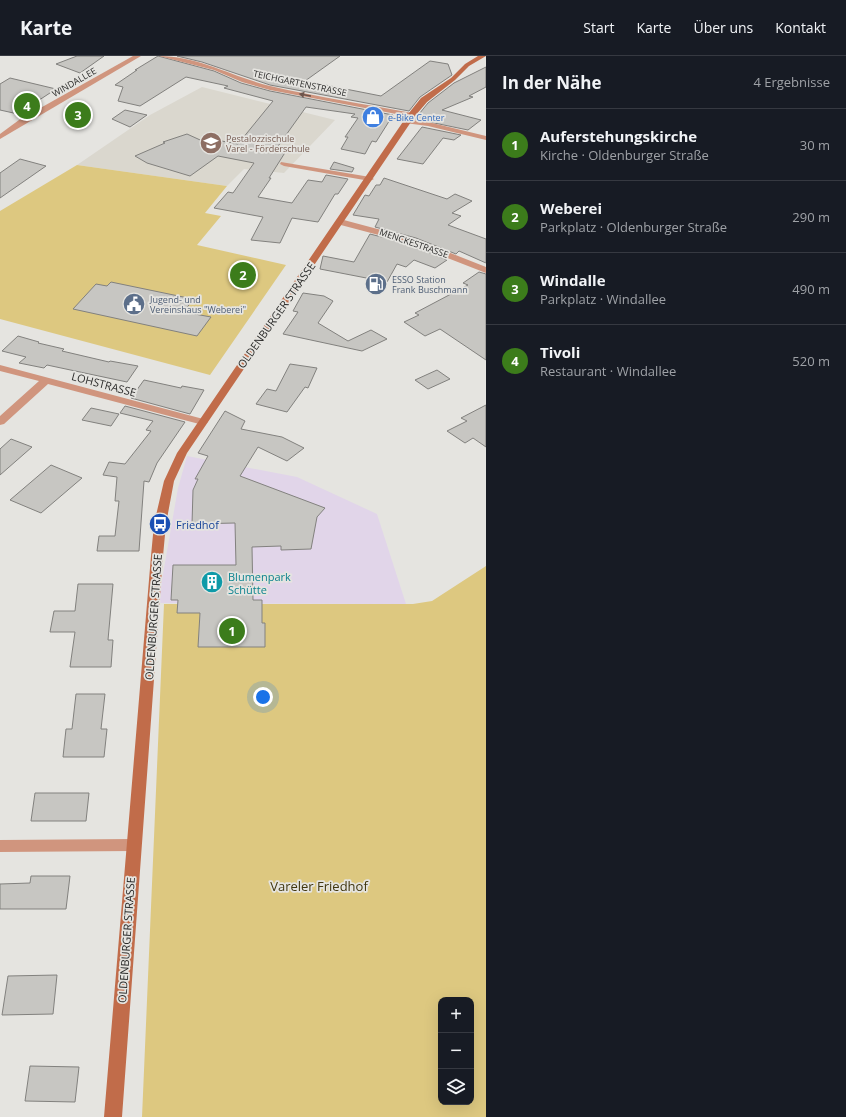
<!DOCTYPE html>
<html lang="de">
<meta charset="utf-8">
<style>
:root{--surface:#171b24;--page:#20242c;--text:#f1f3f6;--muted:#9ea1a6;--line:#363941;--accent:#3c7c1b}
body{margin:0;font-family:"Open Sans",sans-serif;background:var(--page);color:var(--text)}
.controls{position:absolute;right:12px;bottom:12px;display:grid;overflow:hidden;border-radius:8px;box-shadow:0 4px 16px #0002}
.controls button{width:36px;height:36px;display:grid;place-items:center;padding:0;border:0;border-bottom:1px solid var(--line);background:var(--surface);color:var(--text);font:20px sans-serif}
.you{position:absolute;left:263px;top:641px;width:14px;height:14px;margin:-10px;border:3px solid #fff;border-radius:50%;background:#1a73e8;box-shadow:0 0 0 6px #1a73e833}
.badge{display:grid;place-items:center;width:26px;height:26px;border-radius:50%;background:var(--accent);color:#fff;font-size:13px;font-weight:700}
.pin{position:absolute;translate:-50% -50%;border:2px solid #fff;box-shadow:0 1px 4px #0006}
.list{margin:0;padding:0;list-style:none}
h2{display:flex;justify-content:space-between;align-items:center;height:52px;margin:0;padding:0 16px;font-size:17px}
h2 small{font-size:13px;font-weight:400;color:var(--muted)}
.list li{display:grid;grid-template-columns:26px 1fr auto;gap:12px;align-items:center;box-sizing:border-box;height:72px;padding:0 16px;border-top:1px solid var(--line)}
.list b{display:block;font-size:15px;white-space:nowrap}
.list p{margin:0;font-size:13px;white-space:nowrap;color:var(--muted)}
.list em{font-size:13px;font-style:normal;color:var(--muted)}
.icon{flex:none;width:22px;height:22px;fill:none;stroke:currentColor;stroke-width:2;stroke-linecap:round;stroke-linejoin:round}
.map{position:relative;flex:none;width:486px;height:1061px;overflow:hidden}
header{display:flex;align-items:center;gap:24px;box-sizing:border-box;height:56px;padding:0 20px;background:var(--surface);border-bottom:1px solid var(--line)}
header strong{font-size:19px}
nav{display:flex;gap:22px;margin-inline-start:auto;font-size:14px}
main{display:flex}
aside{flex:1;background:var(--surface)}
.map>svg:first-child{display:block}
.commercial{fill:#e1d5e9}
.built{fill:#dad7ce}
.green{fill:#ddc880;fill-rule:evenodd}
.building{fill:#c7c6c2;stroke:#82817e}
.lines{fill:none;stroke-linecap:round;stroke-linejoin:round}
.street{fill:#d0957e;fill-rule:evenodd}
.secondary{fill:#c16c4a;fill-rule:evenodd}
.oneway{fill:#6d554c}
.labels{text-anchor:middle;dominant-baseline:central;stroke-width:3.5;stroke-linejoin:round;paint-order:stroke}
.far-street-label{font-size:9px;fill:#2b2b2a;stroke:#e5e4e0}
.far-shop-label{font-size:9px;fill:#366cbe;stroke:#e5e4e0;text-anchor:start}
.far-education-label{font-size:9px;fill:#785e54;stroke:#e5e4e0;text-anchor:start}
.far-service-label{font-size:9px;fill:#4e5e75;stroke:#e5e4e0;text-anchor:start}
.street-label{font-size:11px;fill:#2b2b2a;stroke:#e5e4e0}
.transit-label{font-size:11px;fill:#164399;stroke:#e5e4e0;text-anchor:start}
.culture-label{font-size:11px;fill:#0d838f;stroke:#e5e4e0;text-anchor:start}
.near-park-label{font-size:13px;fill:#40360e;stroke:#e5e4e0}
</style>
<header>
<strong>Karte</strong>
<nav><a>Start</a><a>Karte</a><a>Über uns</a><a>Kontakt</a></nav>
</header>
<main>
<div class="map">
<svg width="486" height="1061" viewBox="0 0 486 1061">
<rect width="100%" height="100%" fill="#e5e4e0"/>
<polygon class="commercial" points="187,400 297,421 377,458 406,548 158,547 178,432"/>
<polygon class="built" points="202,31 335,64 284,117 244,113 227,130 77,109 150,59"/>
<g class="green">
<polygon points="77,109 227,130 205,157 221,160 197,189 286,209 210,319 0,263 0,155"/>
<path d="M 486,510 L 486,1061 L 142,1061 L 164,548 L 413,548 L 432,545 ZM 441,944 L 471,944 L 471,1046 L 441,1046 Z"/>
</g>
<g class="building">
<polygon points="77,0 104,0 80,17 56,8"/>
<polygon points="158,0 214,15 241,27 270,35 393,59 376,86 372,85 365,98 341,93 348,81 345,81 358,62 351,61 355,58 306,51 276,93 286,95 269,122 271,122 258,141 292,147 308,124 322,126 326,119 348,123 338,138 335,138 318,166 292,162 280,187 251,184 263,161 214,152 228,136 233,137 254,107 218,100 190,120 147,107 135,100 165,87 163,86 187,78 209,88 216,84 238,88 273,45 224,32 228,30 186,21 140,50 118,45 123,31 115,29 137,14 135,14"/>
<polygon points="177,0 340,0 305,25 381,40 430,5 448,8 452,19 420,41 409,55 270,29 202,6"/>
<polygon points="486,11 486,31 469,40 473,41 442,54 481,64 468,74 415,63 428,47 454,27"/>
<polygon points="10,22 56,33 18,58 0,54 0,28"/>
<polygon points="125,54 147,59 130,71 112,63"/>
<polygon points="422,71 461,79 454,84 443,82 423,108 397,103"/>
<polygon points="20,103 46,110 0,142 0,117"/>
<polygon points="334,106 354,112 352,116 330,113"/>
<polygon points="384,122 447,143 455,138 472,145 452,157 461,160 448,169 486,183 486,207 459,195 456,198 416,182 375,171 379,163 353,159 365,139 369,140 376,129 380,129"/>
<polygon points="370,178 409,188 447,204 435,212 414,204 406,211 397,208 387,226 320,213 323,200 354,206"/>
<polygon points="479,216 486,218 486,304 440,273 425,280 404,266 419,259 415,257 468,229 463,227"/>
<polygon points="111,226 193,243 184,256 211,261 197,280 73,253 96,228 107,230"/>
<polygon points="303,237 324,240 333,245 318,267 348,285 371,274 387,283 362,295 283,278 298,256 293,255"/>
<polygon points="18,280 39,286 38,287 64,293 62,295 109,306 110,305 138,310 127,326 47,309 44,312 19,307 26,301 2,295"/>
<polygon points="290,308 317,312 308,332 305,331 287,356 256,348 267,333 276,335"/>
<polygon points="437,314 450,323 428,333 415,324"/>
<polygon points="144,324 181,332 182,330 204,334 190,358 131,342"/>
<polygon points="486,349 486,391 473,382 465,387 447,375 467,365 461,362"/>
<polygon points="125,350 185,366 157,407 149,426 144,425 139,495 97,495 99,480 115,480 119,445 115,445 117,421 103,419 109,406 125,408 151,375 146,374 153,365 120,357"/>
<polygon points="91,352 119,358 111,370 82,364"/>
<polygon points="225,355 245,365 241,373 282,381 304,392 287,405 258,391 240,420 325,452 317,461 311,493 281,494 281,490 252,491 253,544 262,544 262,567 265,567 265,591 198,591 200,557 177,557 178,544 171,544 173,509 236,509 235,467 192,468 193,434 198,423 195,423 208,400 198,397"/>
<polygon points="11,383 32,391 0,419 0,393"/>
<polygon points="51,409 82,422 41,457 10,444"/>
<polygon points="78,528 113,528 108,584 113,584 111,611 70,611 75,576 50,576 54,555 75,555"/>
<polygon points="76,638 105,638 101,673 107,673 104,701 63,701 66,673 72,673"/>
<polygon points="35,737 89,737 86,765 31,765"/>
<polygon points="31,820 70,820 66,853 0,853 0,828 30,827"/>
<polygon points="57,919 53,958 2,959 8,920"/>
<polygon points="30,1010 79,1011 75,1046 25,1045"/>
</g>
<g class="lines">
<g class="street">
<polygon points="133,0 141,0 0,83 0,78 19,64"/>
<path d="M 159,0 C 198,0 233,21 270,30 C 317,41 365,48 412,57 L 416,59 L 412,61 L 270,34 L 242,26 L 214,14 Z"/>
<polygon points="405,63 428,66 486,80 486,84 428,70 405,67"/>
<polygon points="281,106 370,121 374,123 370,125 284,110 280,108"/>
<polygon points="340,163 415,183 486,211 486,217 409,187 337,168 336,166 337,164"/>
<polygon points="0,309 207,364 208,366 203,369 48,328 4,368 0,369 0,360 39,325 0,315"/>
<polygon points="133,783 138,785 140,789 138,793 133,795 0,796 0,784"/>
</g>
<polygon class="secondary" points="478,0 486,0 469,10 455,24 427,46 415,60 187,397 174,425 166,468 163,500 122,1061 104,1061 151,500 154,468 164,425 177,397 409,57 421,42 451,22 465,8"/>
</g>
<defs><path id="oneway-solid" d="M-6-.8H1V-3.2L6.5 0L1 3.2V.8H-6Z"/></defs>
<use class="oneway" href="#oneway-solid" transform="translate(305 39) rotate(-169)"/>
<defs>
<g id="shop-disc" transform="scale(1.15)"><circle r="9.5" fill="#3f7fe0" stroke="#e5e4e0"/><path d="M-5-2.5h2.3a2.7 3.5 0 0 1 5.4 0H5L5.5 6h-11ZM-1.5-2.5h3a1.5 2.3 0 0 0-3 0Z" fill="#fff"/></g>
<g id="school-disc" transform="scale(1.15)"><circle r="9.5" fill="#8d6e63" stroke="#e5e4e0"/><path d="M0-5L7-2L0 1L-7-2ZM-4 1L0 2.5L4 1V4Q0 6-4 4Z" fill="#fff"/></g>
<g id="fuel-disc" transform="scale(1.15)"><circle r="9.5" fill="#5c6f8a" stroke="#e5e4e0"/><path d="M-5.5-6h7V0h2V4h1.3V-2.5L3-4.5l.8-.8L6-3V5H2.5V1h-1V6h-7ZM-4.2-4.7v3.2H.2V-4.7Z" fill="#fff"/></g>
<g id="civic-disc" transform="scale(1.15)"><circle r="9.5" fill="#5c6f8a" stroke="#e5e4e0"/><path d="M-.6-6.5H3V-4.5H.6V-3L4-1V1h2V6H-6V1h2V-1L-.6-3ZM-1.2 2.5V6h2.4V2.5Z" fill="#fff"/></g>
<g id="bus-disc" transform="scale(1.15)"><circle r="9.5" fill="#1a4fb4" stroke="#e5e4e0"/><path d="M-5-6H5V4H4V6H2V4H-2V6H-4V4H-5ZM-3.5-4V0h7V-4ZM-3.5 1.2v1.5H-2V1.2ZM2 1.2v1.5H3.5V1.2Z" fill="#fff"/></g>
<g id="building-disc" transform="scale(1.15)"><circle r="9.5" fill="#0f9aa8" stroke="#e5e4e0"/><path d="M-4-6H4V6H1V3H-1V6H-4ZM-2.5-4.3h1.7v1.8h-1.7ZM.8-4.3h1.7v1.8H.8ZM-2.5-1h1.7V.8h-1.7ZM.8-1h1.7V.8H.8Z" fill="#fff"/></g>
</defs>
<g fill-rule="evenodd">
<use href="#shop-disc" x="373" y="61"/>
<use href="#school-disc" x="211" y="87"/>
<use href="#fuel-disc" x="376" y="228"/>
<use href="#civic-disc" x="134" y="248"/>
<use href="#bus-disc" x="160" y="468"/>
<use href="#building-disc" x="212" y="526"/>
</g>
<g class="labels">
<g class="far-street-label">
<text transform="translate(74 26) rotate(-30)">WINDALLEE</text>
<text transform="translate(300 27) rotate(12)">TEICHGARTENSTRASSE</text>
<text transform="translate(414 187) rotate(19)">MENCKESTRASSE</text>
</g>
<g class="far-shop-label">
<text x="388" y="61">e-Bike Center</text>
</g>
<g class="far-education-label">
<text x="226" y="82">Pestalozzischule<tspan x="226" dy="10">Varel - Förderschule</tspan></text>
</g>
<g class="far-service-label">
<text x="392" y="223">ESSO Station<tspan x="392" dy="10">Frank Buschmann</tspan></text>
<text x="150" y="243">Jugend- und<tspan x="150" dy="10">Vereinshaus "Weberei"</tspan></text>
</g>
<g class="street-label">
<text transform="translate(276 259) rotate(-55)">OLDENBURGER STRASSE</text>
<text transform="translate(104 328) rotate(15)">LOHSTRASSE</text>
<text transform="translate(153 561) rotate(-86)">OLDENBURGER STRASSE</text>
<text transform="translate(126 884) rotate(-86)">OLDENBURGER STRASSE</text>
</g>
<g class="transit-label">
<text x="176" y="468">Friedhof</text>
</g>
<g class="culture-label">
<text x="228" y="520">Blumenpark<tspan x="228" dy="13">Schütte</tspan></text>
</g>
<g class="near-park-label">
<text x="319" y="830">Vareler Friedhof</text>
</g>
</g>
</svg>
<div class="controls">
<button>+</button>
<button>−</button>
<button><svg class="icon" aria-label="layers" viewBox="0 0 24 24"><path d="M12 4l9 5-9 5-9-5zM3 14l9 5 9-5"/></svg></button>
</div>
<div class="you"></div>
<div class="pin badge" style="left:232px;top:575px">1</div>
<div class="pin badge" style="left:243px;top:219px">2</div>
<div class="pin badge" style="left:78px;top:59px">3</div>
<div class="pin badge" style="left:27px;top:50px">4</div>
</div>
<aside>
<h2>In der Nähe<small>4 Ergebnisse</small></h2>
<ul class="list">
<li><span class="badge">1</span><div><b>Auferstehungskirche</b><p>Kirche · Oldenburger Straße</p></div><em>30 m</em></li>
<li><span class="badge">2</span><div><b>Weberei</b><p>Parkplatz · Oldenburger Straße</p></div><em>290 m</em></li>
<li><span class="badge">3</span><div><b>Windalle</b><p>Parkplatz · Windallee</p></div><em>490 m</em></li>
<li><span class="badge">4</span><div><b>Tivoli</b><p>Restaurant · Windallee</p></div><em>520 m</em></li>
</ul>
</aside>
</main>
